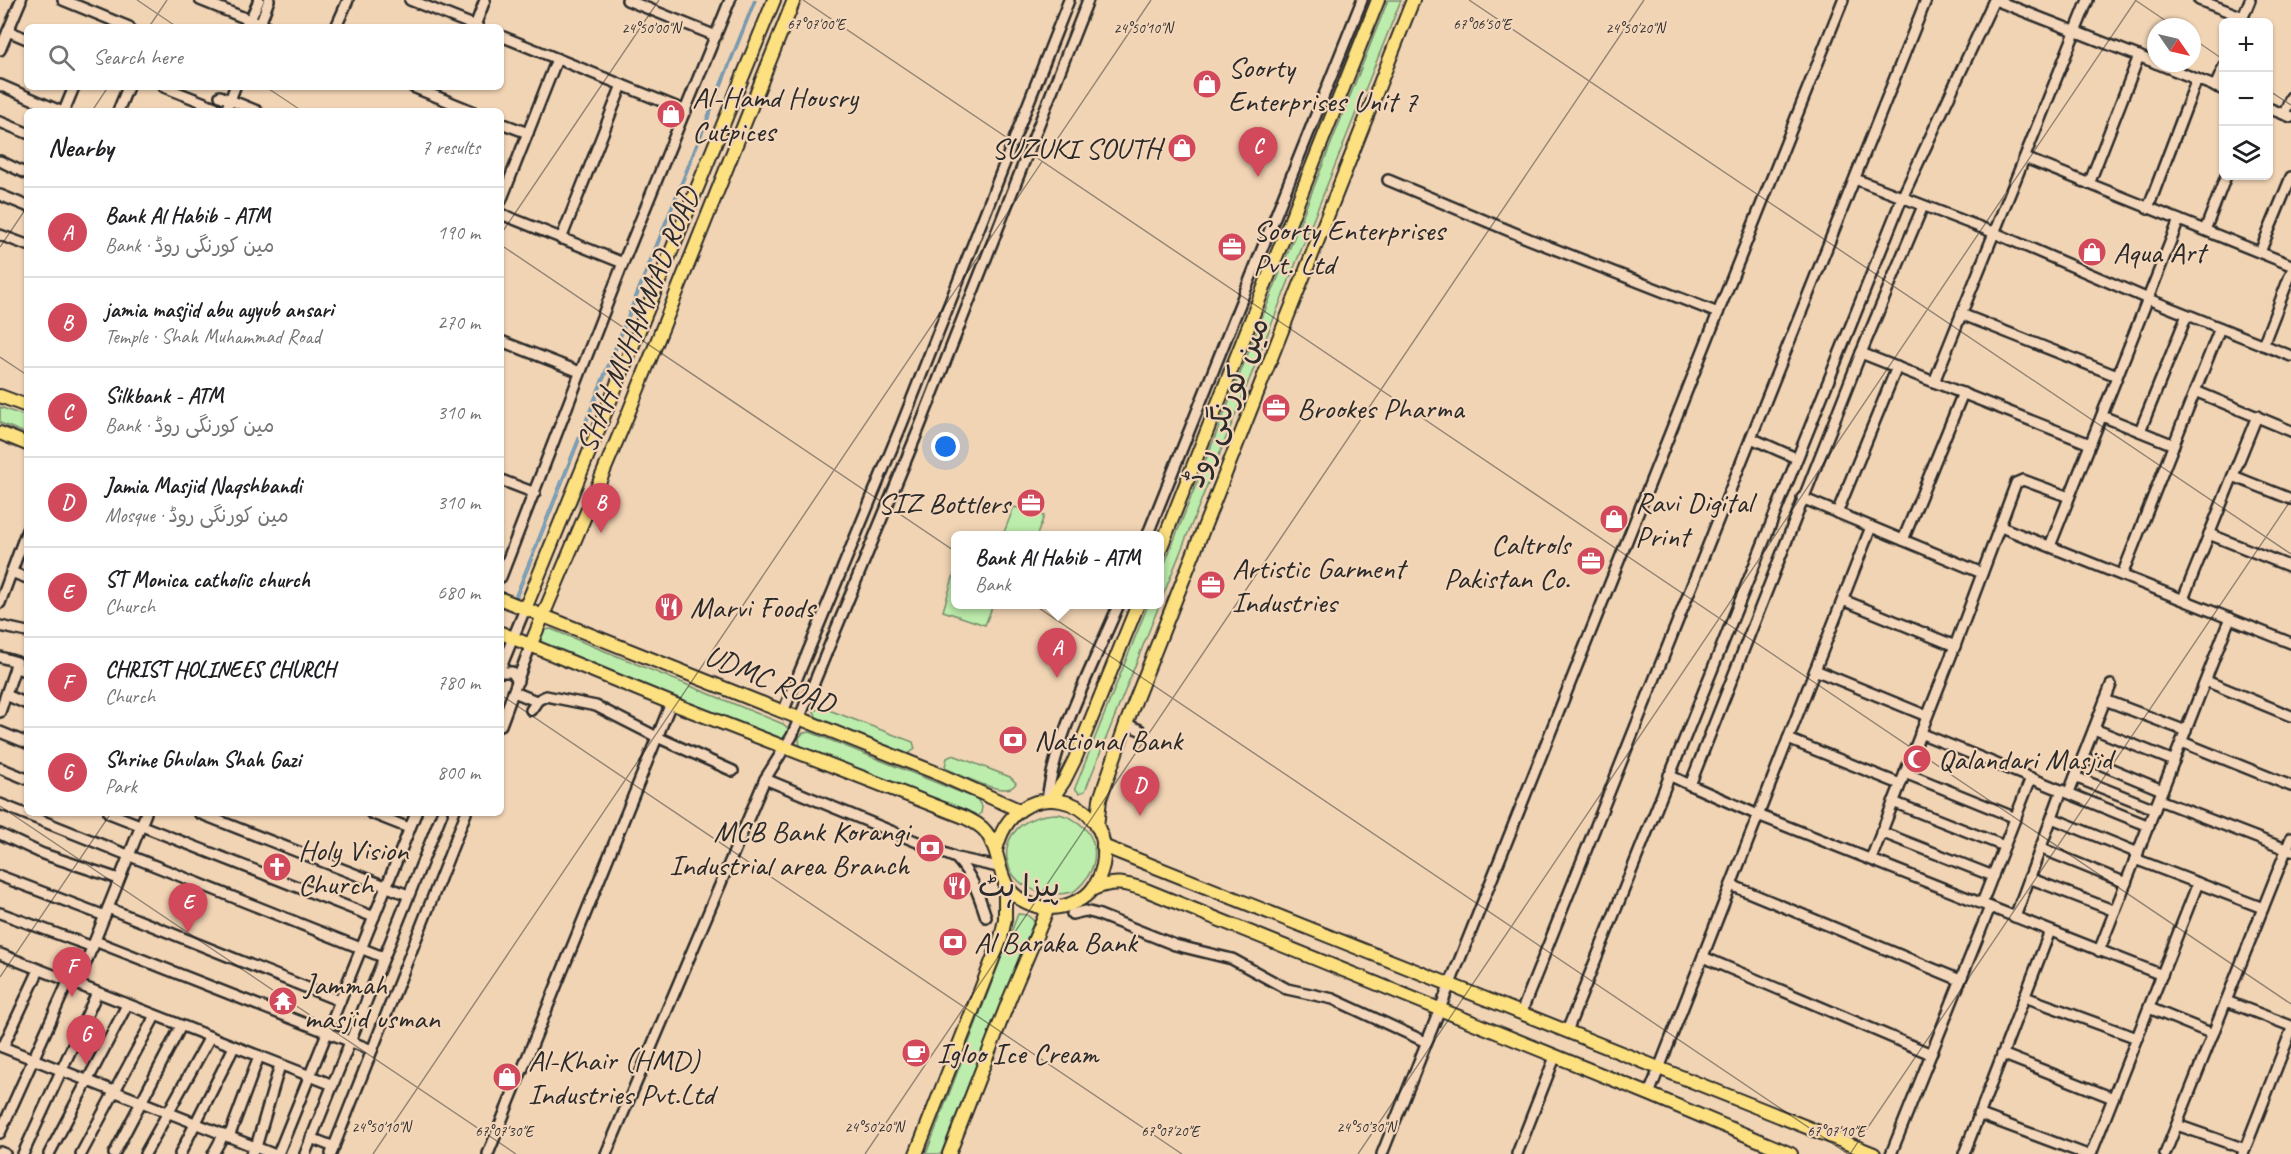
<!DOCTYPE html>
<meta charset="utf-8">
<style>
:root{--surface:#fff;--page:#f6f6f6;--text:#202124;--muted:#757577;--line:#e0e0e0;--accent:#d1495b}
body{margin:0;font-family:Caveat,"Playpen Sans Arabic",sans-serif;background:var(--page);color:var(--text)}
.controls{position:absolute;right:18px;top:18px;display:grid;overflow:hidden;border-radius:9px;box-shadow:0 2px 4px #0004}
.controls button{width:54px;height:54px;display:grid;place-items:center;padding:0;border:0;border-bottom:2px solid var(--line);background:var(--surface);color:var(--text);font:30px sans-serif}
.compass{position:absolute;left:2147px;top:18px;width:54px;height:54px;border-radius:50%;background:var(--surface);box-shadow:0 2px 4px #0004;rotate:124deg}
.you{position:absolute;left:946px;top:447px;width:21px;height:21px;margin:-15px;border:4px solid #fff;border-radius:50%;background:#1a73e8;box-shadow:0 0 0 9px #1a73e833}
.badge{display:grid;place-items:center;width:39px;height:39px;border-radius:50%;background:var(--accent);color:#fff;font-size:20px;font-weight:700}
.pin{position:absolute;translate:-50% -50px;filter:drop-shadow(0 2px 3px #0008)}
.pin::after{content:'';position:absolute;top:32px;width:21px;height:18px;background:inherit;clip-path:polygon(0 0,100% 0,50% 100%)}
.popup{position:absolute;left:951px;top:531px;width:213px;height:78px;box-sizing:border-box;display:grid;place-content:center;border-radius:9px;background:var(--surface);filter:drop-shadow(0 2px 4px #0005);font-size:20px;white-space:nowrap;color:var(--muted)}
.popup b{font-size:22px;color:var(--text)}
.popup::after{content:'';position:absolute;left:50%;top:100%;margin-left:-12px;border:12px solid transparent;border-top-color:var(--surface)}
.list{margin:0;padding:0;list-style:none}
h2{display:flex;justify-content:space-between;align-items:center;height:78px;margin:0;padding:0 24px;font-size:26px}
h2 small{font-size:20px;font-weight:400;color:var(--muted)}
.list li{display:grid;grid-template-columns:39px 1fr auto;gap:18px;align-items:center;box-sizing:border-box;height:90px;padding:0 24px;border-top:2px solid var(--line)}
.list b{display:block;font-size:22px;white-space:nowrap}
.list p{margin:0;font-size:20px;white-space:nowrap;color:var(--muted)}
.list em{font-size:20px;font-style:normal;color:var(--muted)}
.icon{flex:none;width:33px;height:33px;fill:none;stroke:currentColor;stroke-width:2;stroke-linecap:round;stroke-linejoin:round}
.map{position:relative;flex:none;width:2291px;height:1154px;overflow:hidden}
.search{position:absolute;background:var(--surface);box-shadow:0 2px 4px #0004;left:24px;top:24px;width:480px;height:66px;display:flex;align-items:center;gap:15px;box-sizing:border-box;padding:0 21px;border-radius:9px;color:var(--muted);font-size:22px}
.panel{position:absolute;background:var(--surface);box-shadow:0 2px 4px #0004;left:24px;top:108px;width:480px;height:708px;border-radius:9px}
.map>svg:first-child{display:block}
.green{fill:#bdedac;stroke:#748c6c;stroke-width:1.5}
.water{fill:#95cef4;stroke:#6b8da4;stroke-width:1.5}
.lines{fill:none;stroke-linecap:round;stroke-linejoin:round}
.minor-casing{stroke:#2b2b2b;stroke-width:14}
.major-casing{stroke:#2b2b2b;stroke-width:16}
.minor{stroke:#f4d7ba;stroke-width:9}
.major{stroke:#fde080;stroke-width:12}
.ticks{fill:none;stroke:#2b2b2b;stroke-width:1.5;stroke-opacity:0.45}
.labels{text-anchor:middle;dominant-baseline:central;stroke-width:4.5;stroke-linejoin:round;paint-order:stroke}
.poi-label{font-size:30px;fill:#2b2b2b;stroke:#f4d7ba;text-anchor:start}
.street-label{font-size:30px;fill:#2b2b2b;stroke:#f4d7ba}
.ticks-label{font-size:15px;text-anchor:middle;fill:#2b2b2b;stroke:#f4d7ba;stroke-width:4.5;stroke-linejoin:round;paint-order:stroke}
</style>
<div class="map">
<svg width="2291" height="1154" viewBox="0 0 2291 1154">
<rect width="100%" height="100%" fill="#f1d4b4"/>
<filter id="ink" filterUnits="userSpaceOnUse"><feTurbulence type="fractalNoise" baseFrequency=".0167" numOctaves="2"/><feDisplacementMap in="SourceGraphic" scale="12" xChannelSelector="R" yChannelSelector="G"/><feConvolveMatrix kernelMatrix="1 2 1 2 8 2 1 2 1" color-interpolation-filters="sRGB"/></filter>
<g filter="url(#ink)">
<g class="green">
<polygon points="1388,0 1401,0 1085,791 1079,793 1075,788 1148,605 1159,604 1159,578"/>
<polygon points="0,407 27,417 27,434 0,423"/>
<polygon points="1014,507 1044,516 1037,535 1003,535"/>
<polygon points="955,571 955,604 993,605 985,625 943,611"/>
<polygon points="551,629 783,724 789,729 787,737 782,739 777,738 542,645 540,636 545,630"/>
<polygon points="821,707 913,742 915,749 908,754 817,719 814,711"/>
<polygon points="810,732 977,799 982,807 981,813 976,817 800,748 799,738 803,733"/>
<path d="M 953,755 L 1010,777 L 1016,783 C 1008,801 960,774 947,769 L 945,766 L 947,758 Z"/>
<path d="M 1059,814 C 1101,824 1106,868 1073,892 C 994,908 981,815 1059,814 Z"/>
<polygon points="1018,914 1027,915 1034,921 941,1154 926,1154"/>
</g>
<polygon class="water" points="754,0 756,0 517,597 515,596"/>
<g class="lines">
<g class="minor-casing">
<g id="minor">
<polyline points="63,0 129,27"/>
<polyline points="200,0 267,27"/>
<polyline points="410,0 478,27"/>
<polyline points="627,0 716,36"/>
<polyline points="1995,0 2156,63"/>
<polyline points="2199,0 2243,17"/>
<polyline points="2241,22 2250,0"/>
<polyline points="475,26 485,0"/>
<polyline points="247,27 259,0"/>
<polyline points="259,27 269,0"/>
<polyline points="336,27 348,0"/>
<polyline points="8,31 27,39"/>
<polyline points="501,36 686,111"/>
<polyline points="0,50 21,0"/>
<polyline points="2156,63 2224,90"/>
<polyline points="0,85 60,111"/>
<polyline points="164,87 215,107"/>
<polyline points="413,87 472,111"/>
<polyline points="2215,87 2224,66"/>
<polyline points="220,96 257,111"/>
<polyline points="2268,108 2291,117"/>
<polyline points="64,111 74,87"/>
<polyline points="118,111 128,87"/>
<polyline points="226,111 235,87"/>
<polyline points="2284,114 2291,97"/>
<polyline points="0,122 27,133"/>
<polyline points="501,123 528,133"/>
<polyline points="2025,158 2291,265"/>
<polyline points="0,161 27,174"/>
<polyline points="1855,179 1995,233 2148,299 2291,356"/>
<polyline points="1388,180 1529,239 1718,313"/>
<polyline points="2089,184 2139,56"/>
<polyline points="0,195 27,206"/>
<polyline points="501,201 557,59"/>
<polyline points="2148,208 2197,79"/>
<polyline points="501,214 623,263"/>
<polyline points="2205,230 2226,176"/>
<polyline points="0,235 27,245"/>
<polyline points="561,239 622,85"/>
<polyline points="2260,252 2291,177"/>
<polyline points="1961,314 2117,376"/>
<polyline points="501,341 580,372"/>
<polyline points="2263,345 2291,273"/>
<polyline points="1861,353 2090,444"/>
<polyline points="1934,382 2088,0"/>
<polyline points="2195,391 2291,431"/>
<polyline points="2102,416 2174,445"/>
<polyline points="2140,431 2187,315"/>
<polyline points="1751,438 1796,458"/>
<polyline points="2233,476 2291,499"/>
<polyline points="501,480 535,493"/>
<polyline points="1802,498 1982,573"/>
<polyline points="1837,513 1897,367"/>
<polyline points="2001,527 2291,643"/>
<polyline points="2209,534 2291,567"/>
<polyline points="1147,536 1362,0"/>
<polyline points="1903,540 1963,393"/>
<polyline points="2050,546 2179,220"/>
<polyline points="11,572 27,578"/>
<polyline points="2122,575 2220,328"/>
<polyline points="501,577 623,263 730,0"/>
<polyline points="2183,599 2257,416"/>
<polyline points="1843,600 1955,646"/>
<polyline points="0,603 27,530"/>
<polyline points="0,626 27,632"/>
<polyline points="0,657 17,662 0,712"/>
<polyline points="15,667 27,672"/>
<polyline points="501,667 525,609"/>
<polyline points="1815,670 1927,716"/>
<polyline points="501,672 512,672 518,681"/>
<polyline points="2206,681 2291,716"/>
<polyline points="514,692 536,701"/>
<polyline points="6,695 27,704"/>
<polyline points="2105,700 2186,731"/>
<polyline points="531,710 538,700 546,696 596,706 657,737 733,771"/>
<polyline points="783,712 902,424 1069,0"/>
<polyline points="1126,724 1140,730"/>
<polyline points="501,725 531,644"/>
<polyline points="2094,729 2174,761"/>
<polyline points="0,732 27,743"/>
<polyline points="1920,733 2149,826"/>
<polyline points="1788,739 1900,784"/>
<polyline points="2182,742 2291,786"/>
<polyline points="2083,757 2162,790"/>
<polyline points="0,768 27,779"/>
<polyline points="1905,773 2016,818"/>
<polyline points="1669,775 1690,785 1861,353 1923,206"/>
<polyline points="2075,777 2155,809"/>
<path d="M 765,779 L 956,858 C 972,875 979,895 986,917"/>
<polyline points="1690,785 1758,815 2162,975"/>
<polyline points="2069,792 2111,685"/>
<path d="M 1047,800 C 1055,736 1094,664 1119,604"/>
<polyline points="2159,800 2291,851"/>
<polyline points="1893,802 2004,846"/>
<polyline points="0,804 383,957"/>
<polyline points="109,813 374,917"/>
<polyline points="199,813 408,895"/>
<polyline points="371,813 409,828"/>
<polyline points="2052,818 2138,853"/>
<polyline points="1881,832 1993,876"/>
<polyline points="0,834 43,854 119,879"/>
<polyline points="2040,848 2126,883"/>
<polyline points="957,858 998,867"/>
<polyline points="1871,859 1955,646 2016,483 2023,480 2069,497"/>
<polyline points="2135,859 2263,908"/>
<polyline points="0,876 105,916"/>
<polyline points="2029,878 2115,911"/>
<polyline points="1731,885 1960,980"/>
<polyline points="1982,903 2031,778"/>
<polyline points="108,908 340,1001"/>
<polyline points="0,913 93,947"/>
<polyline points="1072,914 1085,911 1097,914 1175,945 1232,959 1287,989 1333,999 1426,1042"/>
<polyline points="2015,917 2062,790"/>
<polyline points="95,941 372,1050"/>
<polyline points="2099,951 2230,618"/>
<polyline points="0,954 333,1085"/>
<polyline points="1703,957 1931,1054"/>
<polyline points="77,985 146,813"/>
<polyline points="2025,997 2137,1038"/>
<polyline points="2226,1001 2291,1026"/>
<polyline points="2149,1008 2213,1034"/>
<polyline points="1521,1013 1926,0"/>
<polyline points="1567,1031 1902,198 1994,0"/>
<polyline points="0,1046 273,1154"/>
<polyline points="3,1047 39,970"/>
<polyline points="2002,1054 2113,1098"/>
<polyline points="1649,1094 1871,527"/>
<polyline points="1978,1114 2085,1154"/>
<polyline points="2177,1125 2245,1149"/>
<polyline points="0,1133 68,982"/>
<polyline points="229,1137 259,1056"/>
<polyline points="311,1138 334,1147"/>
<polyline points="0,1152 5,1154"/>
<polyline points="23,1154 97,993"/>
<polyline points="49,1154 127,1005"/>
<polyline points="81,1154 155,1016"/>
<polyline points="114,1154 181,1026"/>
<polyline points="145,1154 210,1037"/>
<polyline points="180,1154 234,1047"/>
<polyline points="213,1154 224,1134"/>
<polyline points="251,1154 256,1147 280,1065"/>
<polyline points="278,1154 416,813"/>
<polyline points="305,1154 442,813"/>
<polyline points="331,1154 466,813"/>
<polyline points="488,1154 671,703"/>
<polyline points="606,1154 765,779 792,736 918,431 1088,0"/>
<polyline points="1382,1154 1843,0"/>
<polyline points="1517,1154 1555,1057"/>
<polyline points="1891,1154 1990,907"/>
<polyline points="1964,1154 2050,931"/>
<polyline points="2091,1154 2198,883"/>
<polyline points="2165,1154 2291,838"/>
<polyline points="2243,1154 2291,1031"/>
</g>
</g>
<g class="major-casing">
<g id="major">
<polyline points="0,396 27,406"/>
<polyline points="0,433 27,444"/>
<polyline points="1159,552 1378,0"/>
<polyline points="501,599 934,772 1019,810"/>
<polyline points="525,609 774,0"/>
<path d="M 501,633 L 671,703 L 964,817 C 972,821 981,825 986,832 C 1006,859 992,891 1033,905 C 1049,911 1067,907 1081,899 C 1093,892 1100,878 1103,865 C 1116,794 1013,770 996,851"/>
<polyline points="531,644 628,414 794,0"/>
<polyline points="1051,800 1064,781 1075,759 1138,604"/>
<polyline points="1097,827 1100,799 1126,724 1413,0"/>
<polyline points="1103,846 1874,1154"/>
<path d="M 1093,889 C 1114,880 1125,883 1146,890 L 1649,1094 L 1791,1154"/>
<polyline points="916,1154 1001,938 1005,919 1005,883"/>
<polyline points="949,1154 1009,1000 1048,908"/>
</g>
</g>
<use href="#minor" class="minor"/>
<use href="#major" class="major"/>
</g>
</g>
<path class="ticks" d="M 137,0 L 177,27M 803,0 L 2291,1004M 1469,0 L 2291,554M 2135,0 L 2175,27M 149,27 L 167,0M 2192,38 L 2224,60M 266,87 L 302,111M 2268,90 L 2291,105M 92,111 L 108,87M 501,234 L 659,0M 501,245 L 1848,1154M 0,247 L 27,207M 0,357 L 27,375M 501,695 L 1182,1154M 0,806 L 516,1154M 0,977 L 111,813M 373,1154 L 1151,0M 865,1154 L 1644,0M 1358,1154 L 2136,0M 1850,1154 L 2291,500"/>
<defs>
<g id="shop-disc" transform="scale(1.5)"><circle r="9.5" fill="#d1495b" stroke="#f4d7ba"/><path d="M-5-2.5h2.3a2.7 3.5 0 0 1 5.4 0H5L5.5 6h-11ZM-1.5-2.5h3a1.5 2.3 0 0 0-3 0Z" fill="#fff"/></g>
<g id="office-disc" transform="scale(1.5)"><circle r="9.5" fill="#d1495b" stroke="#f4d7ba"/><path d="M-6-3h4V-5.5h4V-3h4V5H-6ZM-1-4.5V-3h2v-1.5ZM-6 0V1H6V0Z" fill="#fff"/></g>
<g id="restaurant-disc" transform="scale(1.5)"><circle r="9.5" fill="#d1495b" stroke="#f4d7ba"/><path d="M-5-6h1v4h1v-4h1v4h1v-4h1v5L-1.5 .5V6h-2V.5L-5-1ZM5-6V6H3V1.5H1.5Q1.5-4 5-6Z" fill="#fff"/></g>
<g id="bank-disc" transform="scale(1.5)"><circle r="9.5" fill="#d1495b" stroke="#f4d7ba"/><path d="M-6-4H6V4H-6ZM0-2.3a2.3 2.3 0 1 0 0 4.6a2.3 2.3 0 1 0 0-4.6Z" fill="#fff"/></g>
<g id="mosque-disc" transform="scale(1.5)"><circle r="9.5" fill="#d1495b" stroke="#f4d7ba"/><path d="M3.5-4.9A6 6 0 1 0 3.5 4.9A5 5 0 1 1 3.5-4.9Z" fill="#fff"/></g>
<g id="church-disc" transform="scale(1.5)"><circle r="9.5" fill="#d1495b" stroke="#f4d7ba"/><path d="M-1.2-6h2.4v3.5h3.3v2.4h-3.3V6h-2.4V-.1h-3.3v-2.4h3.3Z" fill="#fff"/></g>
<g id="temple-disc" transform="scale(1.5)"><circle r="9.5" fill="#d1495b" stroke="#f4d7ba"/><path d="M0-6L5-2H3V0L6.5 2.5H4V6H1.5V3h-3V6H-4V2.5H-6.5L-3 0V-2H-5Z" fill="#fff"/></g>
<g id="cafe-disc" transform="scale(1.5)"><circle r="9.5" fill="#d1495b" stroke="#f4d7ba"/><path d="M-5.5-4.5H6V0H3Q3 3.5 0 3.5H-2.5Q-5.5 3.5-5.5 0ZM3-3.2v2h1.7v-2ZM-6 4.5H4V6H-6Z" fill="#fff"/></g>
</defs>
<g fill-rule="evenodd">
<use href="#shop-disc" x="1207" y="84"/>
<use href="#shop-disc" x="671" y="114"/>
<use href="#shop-disc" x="1182" y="148"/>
<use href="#office-disc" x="1232" y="247"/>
<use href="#shop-disc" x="2092" y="252"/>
<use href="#office-disc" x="1276" y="408"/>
<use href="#office-disc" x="1031" y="503"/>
<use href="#shop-disc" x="1614" y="519"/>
<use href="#office-disc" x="1591" y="561"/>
<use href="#office-disc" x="1211" y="585"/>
<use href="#restaurant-disc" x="669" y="607"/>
<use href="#bank-disc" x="1013" y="740"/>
<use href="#mosque-disc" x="1917" y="759"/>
<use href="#bank-disc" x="930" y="848"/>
<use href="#church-disc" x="277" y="867"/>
<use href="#restaurant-disc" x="957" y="886"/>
<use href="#bank-disc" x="953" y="942"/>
<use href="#temple-disc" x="283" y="1001"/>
<use href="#cafe-disc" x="916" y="1053"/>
<use href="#shop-disc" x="507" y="1077"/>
</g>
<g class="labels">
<g class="poi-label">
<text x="1228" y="67">Soorty<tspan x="1228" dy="34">Enterprises Unit 7</tspan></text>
<text x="692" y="97">Al-Hamd Housry<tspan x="692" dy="34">Cutpices</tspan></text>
<text x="1161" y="148" text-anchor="end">SUZUKI SOUTH</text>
<text x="1253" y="230">Soorty Enterprises<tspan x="1253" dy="34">Pvt. Ltd</tspan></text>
<text x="2113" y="252">Aqua Art</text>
<text x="1297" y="408">Brookes Pharma</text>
<text x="1635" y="502">Ravi Digital<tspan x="1635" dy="34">Print</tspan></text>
<text x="1010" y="503" text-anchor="end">SIZ Bottlers</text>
<text x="1570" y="544" text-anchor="end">Caltrols<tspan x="1570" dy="34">Pakistan Co.</tspan></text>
<text x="1232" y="568">Artistic Garment<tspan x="1232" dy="34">Industries</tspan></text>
<text x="690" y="607">Marvi Foods</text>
<text x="1034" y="740">National Bank</text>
<text x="1938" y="759">Qalandari Masjid</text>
<text x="909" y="831" text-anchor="end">MCB Bank Korangi<tspan x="909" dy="34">Industrial area Branch</tspan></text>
<text x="298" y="850">Holy Vision<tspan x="298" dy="34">Church</tspan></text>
<text x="978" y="886">پیزا ہٹ</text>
<text x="974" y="942">Al Baraka Bank</text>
<text x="304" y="984">Jammah<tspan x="304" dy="34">masjid usman</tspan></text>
<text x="937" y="1053">Igloo Ice Cream</text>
<text x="528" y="1060">Al-Khair (HMD)<tspan x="528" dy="34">Industries Pvt.Ltd</tspan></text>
</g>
<g class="street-label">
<text transform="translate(637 320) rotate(-68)">SHAH MUHAMMAD ROAD</text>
<text transform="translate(1226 402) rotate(-68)">مین کورنگی روڈ</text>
<text transform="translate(770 679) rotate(22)">UDMC ROAD</text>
</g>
</g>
<g class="ticks-label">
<text x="816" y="29">67°07'00"E</text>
<text x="1482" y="29">67°06'50"E</text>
<text x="651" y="33">24°50'00"N</text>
<text x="1143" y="33">24°50'10"N</text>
<text x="1635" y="33">24°50'20"N</text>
<text x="381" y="1132">24°50'10"N</text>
<text x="874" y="1132">24°50'20"N</text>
<text x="1366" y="1132">24°50'30"N</text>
<text x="504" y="1136">67°07'30"E</text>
<text x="1170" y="1136">67°07'20"E</text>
<text x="1836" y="1136">67°07'10"E</text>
</g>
</svg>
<div class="controls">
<button>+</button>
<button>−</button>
<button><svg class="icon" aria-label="layers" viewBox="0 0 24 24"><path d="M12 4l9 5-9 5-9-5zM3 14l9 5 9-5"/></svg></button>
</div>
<svg class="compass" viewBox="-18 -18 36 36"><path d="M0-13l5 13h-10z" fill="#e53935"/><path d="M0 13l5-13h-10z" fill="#757577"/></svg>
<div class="you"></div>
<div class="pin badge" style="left:1057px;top:678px">A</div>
<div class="popup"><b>Bank Al Habib - ATM</b>Bank</div>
<div class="pin badge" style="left:601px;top:533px">B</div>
<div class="pin badge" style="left:1258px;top:177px">C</div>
<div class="pin badge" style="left:1140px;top:816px">D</div>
<div class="pin badge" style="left:188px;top:933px">E</div>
<div class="pin badge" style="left:72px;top:997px">F</div>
<div class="pin badge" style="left:86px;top:1065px">G</div>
<div class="search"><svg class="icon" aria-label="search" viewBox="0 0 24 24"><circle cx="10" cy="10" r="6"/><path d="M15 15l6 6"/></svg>Search here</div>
<section class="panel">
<h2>Nearby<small>7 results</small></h2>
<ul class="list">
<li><span class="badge">A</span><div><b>Bank Al Habib - ATM</b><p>Bank · مین کورنگی روڈ</p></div><em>190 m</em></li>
<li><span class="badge">B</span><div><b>jamia masjid abu ayyub ansari</b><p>Temple · Shah Muhammad Road</p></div><em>270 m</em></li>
<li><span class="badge">C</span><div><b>Silkbank - ATM</b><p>Bank · مین کورنگی روڈ</p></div><em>310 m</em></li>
<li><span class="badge">D</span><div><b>Jamia Masjid Naqshbandi</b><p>Mosque · مین کورنگی روڈ</p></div><em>310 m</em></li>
<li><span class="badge">E</span><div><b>ST Monica catholic church</b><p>Church</p></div><em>680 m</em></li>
<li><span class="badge">F</span><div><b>CHRIST HOLINEES CHURCH</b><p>Church</p></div><em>780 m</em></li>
<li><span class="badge">G</span><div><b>Shrine Ghulam Shah Gazi</b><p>Park</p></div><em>800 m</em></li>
</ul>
</section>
</div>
